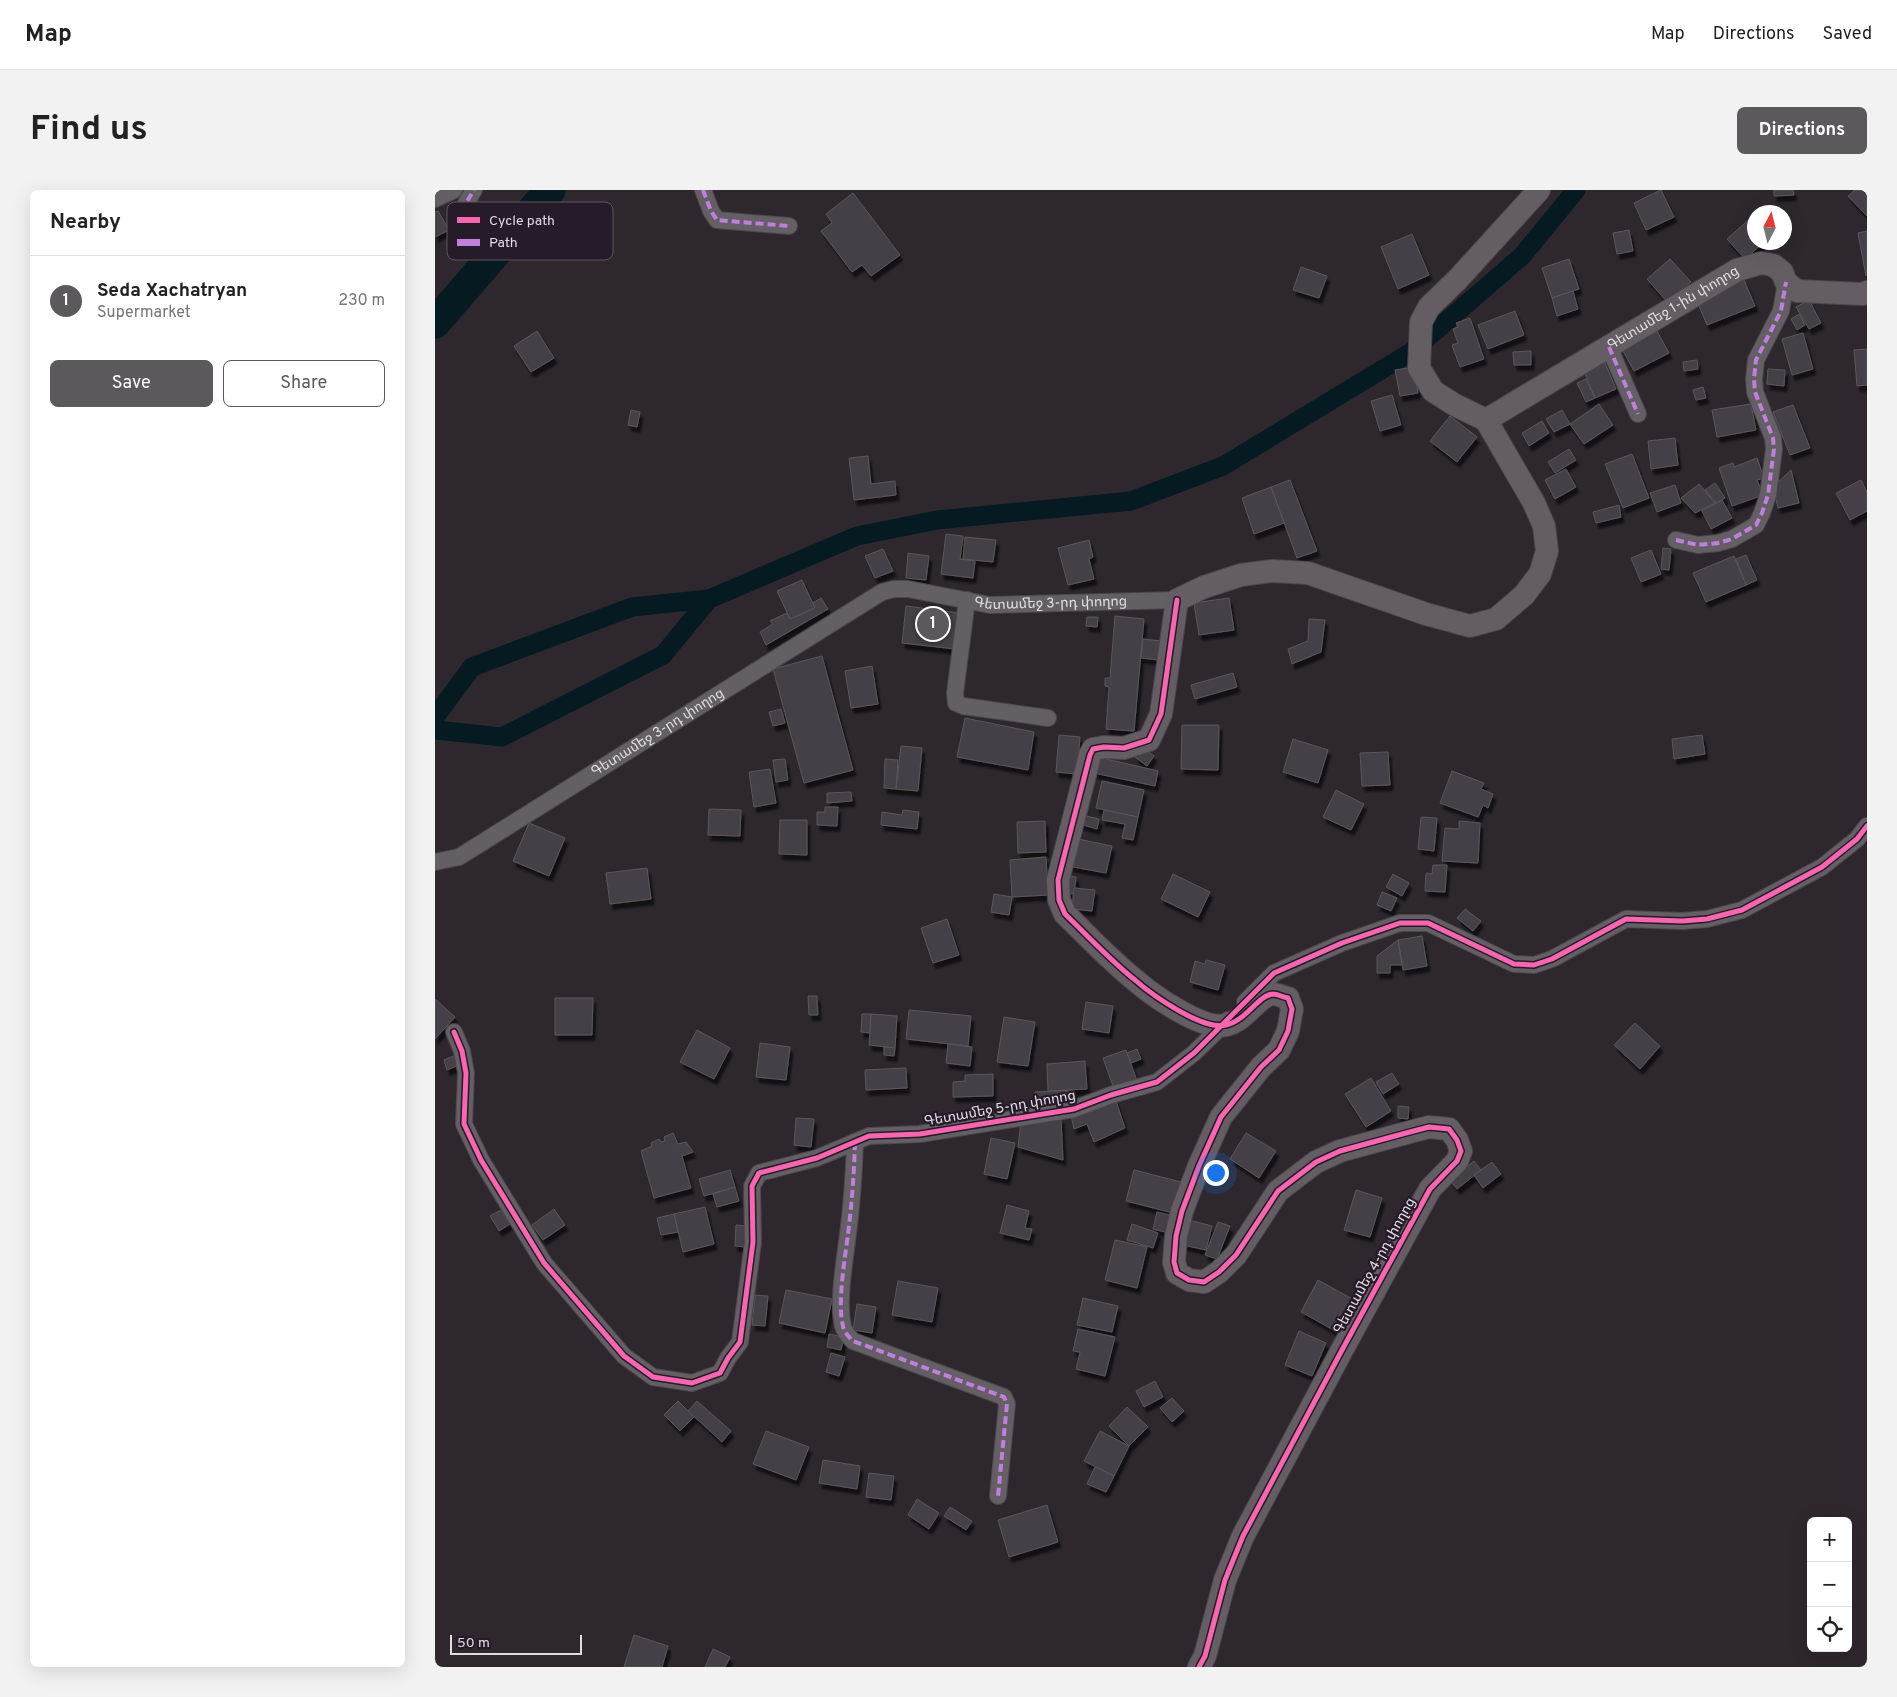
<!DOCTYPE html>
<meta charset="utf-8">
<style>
:root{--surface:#fff;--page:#f2f2f2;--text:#222;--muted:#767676;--line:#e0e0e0;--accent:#5c595c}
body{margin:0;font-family:Overpass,"Noto Sans Armenian",sans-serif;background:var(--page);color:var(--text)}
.controls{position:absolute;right:15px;bottom:15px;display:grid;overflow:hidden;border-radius:8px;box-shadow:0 5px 20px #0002}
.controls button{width:45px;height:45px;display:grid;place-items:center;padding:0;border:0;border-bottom:1px solid var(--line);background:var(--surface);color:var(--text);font:25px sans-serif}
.compass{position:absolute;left:1312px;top:15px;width:45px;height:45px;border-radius:50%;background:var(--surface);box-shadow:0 5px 20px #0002;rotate:7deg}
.scale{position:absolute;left:15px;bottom:12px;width:132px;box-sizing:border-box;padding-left:5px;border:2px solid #e3dbe4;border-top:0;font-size:14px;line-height:18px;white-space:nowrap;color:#e3dbe4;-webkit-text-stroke:4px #261b28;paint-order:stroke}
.you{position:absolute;left:780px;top:982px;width:18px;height:18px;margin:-12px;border:4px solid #fff;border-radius:50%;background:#1a73e8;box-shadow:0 0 0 8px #1a73e833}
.badge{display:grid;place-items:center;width:32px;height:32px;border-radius:50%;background:var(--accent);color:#fff;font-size:16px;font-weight:700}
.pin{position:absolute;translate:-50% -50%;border:2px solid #fff;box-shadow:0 1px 5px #0006}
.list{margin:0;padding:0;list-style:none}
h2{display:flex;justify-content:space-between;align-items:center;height:65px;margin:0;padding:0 20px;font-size:21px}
h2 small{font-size:16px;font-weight:400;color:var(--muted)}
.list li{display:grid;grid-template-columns:32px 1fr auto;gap:15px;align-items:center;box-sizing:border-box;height:90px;padding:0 20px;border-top:1px solid var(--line)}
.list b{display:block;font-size:19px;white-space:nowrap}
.list p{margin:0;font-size:16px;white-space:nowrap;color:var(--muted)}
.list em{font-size:16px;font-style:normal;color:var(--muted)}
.actions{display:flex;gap:10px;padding:15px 20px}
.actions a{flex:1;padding:11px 0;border:1px solid var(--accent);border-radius:8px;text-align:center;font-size:18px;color:var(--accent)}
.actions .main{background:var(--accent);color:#fff}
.icon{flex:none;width:28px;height:28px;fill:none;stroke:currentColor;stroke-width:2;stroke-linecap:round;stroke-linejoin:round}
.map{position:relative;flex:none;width:1432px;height:1477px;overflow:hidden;border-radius:8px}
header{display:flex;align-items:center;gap:30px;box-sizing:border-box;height:70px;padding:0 25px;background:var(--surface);border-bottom:1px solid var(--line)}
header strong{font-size:24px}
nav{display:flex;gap:28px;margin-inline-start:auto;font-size:18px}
.intro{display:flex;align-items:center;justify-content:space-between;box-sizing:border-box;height:120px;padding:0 30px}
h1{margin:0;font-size:35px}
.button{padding:12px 22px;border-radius:8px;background:var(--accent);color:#fff;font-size:18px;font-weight:700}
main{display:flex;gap:30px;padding:0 30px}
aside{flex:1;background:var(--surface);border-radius:8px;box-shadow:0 5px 20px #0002}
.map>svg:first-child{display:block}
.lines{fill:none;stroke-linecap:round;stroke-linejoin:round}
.canal{stroke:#051b21;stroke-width:19}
.river{stroke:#051b21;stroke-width:31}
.building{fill:#454046;stroke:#5b565b;filter:url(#shadow)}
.street-casing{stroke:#4b454c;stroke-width:18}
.secondary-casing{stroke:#4b454c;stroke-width:24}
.street{stroke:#645f64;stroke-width:16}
.secondary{stroke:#655d64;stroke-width:22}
.quiet{stroke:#c07fdc;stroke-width:4;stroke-dasharray:8 4;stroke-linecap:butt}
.cycleway-casing{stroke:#261b28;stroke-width:8}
.cycleway{stroke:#f766af;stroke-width:5}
.labels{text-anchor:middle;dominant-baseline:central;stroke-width:4.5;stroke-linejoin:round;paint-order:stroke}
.street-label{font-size:14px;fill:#e3dbe4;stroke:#261b28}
.key{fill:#261b28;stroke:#5f5560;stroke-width:1}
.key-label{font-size:14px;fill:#e3dbe4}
</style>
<header>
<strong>Map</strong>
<nav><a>Map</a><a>Directions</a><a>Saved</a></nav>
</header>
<div class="intro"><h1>Find us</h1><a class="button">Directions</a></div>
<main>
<aside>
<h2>Nearby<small></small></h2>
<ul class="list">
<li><span class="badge">1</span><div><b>Seda Xachatryan</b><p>Supermarket</p></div><em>230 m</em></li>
</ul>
<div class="actions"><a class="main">Save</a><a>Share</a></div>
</aside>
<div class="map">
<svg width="1432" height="1477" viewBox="0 0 1432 1477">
<defs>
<filter id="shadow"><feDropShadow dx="3" dy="5.5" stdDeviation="1" flood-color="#0009"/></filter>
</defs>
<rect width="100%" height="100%" fill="#2e282e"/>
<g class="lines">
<g class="canal">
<polyline points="0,527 37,477 197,417 274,409 422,346 502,330 696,311 788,276 976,162 1087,66 1141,0"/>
<polyline points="0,540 67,547 228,465 274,409"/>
</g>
<polyline class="river" points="0,133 115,0"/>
</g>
<g class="building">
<polygon points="1226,0 1239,27 1211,40 1199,13"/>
<polygon points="1339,0 1358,0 1359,5 1339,6"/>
<polygon points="1420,0 1432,0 1432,26 1413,6"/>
<polygon points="418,3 465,65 436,86 427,75 417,82 386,41 397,33 391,24"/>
<polygon points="3,21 14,40 0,47 0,22"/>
<polygon points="1319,25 1320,52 1329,52 1310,69 1292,49"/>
<polygon points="1194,40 1198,61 1182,64 1178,43"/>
<polygon points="1432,41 1432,85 1431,86 1423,43"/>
<polygon points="977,44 994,85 963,99 946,57"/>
<polygon points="1134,69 1144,99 1117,108 1107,78"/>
<polygon points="1235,69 1256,92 1233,113 1212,89"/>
<polygon points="866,77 892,86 884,108 858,100"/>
<polygon points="1309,90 1320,116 1272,135 1261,109"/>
<polygon points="1138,101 1143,119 1122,126 1117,108"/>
<polygon points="1374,110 1386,133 1374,139 1361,117"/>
<polygon points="1080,121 1089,145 1053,159 1043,135"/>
<polygon points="1364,124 1370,135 1362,140 1356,129"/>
<polygon points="1035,128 1049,169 1025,177 1017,155 1023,153 1018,139 1023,137 1021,133"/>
<polygon points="102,141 119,168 96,182 79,156"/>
<polygon points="1222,141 1234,163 1199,181 1187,159"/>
<polygon points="1368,143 1378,179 1357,185 1347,149"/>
<polygon points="1432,159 1432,195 1422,196 1419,160"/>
<polygon points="1096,161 1096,175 1079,175 1078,162"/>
<polygon points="1168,168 1181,199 1160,208 1147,177"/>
<polygon points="1262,170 1263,179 1249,181 1248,172"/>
<polygon points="979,177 983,203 965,206 960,180"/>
<polygon points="1333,179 1350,180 1349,196 1332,194"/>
<polygon points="1151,189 1160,208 1151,212 1142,193"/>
<polygon points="1268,197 1271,208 1261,210 1258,200"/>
<polygon points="957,205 966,235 945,241 936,211"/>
<polygon points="1164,214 1178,235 1149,254 1135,234"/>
<polygon points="1316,214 1321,240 1282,247 1277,220"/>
<polygon points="1358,215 1375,258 1355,265 1338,222"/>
<polygon points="196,220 205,222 202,237 193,235"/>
<polygon points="1127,220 1135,234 1119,242 1111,229"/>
<polygon points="1015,226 1042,247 1022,272 995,251"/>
<polygon points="1107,231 1114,243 1094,256 1087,243"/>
<polygon points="1240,248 1243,275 1216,279 1213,251"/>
<polygon points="1134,259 1141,270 1120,283 1113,272"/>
<polygon points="1197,264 1214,308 1188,318 1170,274"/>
<polygon points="433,266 436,294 460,291 461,305 419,310 414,268"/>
<polygon points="1322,268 1329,288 1322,290 1328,305 1297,316 1284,278 1298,273 1299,277"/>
<polygon points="1131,279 1141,297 1120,309 1110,290"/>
<polygon points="1356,280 1364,313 1343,318 1338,297"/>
<polygon points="855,290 882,361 862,368 836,297"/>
<polygon points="1426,290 1432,302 1432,321 1415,330 1401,303"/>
<polygon points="1280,293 1290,308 1281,313 1270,300"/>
<polygon points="1264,294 1280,313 1260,323 1246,308"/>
<polygon points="1240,295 1246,313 1222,322 1215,303"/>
<polygon points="836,297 849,333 819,344 807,308"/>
<polygon points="1287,310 1297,328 1276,339 1267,321"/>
<polygon points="1184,315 1186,327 1161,333 1158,322"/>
<polygon points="511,344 528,346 525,369 540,371 538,388 506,384"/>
<polygon points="530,347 561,350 558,372 528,369"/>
<polygon points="654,350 658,367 654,369 659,389 633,395 623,358"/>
<polygon points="1228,358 1236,359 1234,380 1226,379"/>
<polygon points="448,359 458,381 440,388 430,366"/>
<polygon points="1216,360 1226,384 1206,392 1196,368"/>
<polygon points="473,363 494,366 491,390 471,388"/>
<polygon points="1311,365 1322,390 1311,395 1301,369"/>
<polygon points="1299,366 1311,395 1271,412 1258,383"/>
<polygon points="367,390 380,418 355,429 342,401"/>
<polygon points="386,408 393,419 331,455 325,442 338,434 335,431 352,423 355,429 380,418 378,413"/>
<polygon points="794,408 799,440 764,445 759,413"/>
<polygon points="471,416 525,423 520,459 467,453"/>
<polygon points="680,426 709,429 699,541 671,539 674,497 670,496 670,488 675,488"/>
<polygon points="652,427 663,427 662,437 651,436"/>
<polygon points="874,429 890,430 886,462 857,474 853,459 873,451"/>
<polygon points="708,449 726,451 724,470 706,468"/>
<polygon points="387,466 418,580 369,593 338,479"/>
<polygon points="437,476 443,514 416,518 410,481"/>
<polygon points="798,483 802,497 760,509 756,495"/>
<polygon points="346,519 350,533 338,536 334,522"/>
<polygon points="530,528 599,542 593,580 522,567"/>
<polygon points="747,535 784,535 783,580 746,579"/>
<polygon points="624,545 645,547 642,584 621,582"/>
<polygon points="1267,545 1270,564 1239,569 1237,549"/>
<polygon points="858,549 893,560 883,593 848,582"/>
<polygon points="466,556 487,558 483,601 461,599"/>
<polygon points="707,557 719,566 712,576 700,567"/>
<polygon points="953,562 955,595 927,596 925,563"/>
<polygon points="663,567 723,581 720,596 659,583"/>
<polygon points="350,569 353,590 341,592 338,570"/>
<polygon points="450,569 463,570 461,599 449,598"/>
<polygon points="335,579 341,613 319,617 314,582"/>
<polygon points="1017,581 1049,593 1046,599 1058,604 1053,618 1048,615 1043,627 1005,613"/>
<polygon points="667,591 709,600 703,627 661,618"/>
<polygon points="901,600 929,614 916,640 888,627"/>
<polygon points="416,602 417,611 392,613 392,603"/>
<polygon points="390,617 403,617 402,636 382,635 382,622 390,622"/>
<polygon points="274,619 306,620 305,646 273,645"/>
<polygon points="468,620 484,622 482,639 446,635 447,622 467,625"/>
<polygon points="669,620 703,627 698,650 687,648 690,634 667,630"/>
<polygon points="643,624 664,629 662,639 641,633"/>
<polygon points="986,627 1002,628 999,661 983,659"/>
<polygon points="345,630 372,630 372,665 344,664"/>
<polygon points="610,631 611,662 583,663 582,632"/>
<polygon points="1024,631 1045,633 1043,673 1007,671 1010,638 1024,639"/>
<polygon points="94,633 130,648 114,686 78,671"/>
<polygon points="638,648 677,656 671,683 633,676"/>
<polygon points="611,667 613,705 577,707 575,670"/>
<polygon points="998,675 1012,675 1010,702 990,701 991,683 997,684"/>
<polygon points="212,678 216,709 175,714 171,683"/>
<polygon points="738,684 775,702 763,727 726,709"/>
<polygon points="958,684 974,693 967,706 951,697"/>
<polygon points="630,686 641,687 639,704 628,702"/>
<polygon points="639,698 660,700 657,721 637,719"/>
<polygon points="947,702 962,708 956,721 942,715"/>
<polygon points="559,704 577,707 574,725 556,722"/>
<polygon points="1030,719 1046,731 1038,741 1022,728"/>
<polygon points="512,729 524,765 498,773 486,738"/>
<polygon points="987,746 992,776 968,780 963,750"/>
<polygon points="963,750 967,775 955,775 955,783 942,783 942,766"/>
<polygon points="771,770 790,775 783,800 755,792 760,771 770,774"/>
<polygon points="373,806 382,806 383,825 374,825"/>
<polygon points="120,808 158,808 157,845 120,845"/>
<polygon points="0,809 20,827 0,849"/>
<polygon points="651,812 678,816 674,843 647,839"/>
<polygon points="474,820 536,826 533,856 471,849"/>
<polygon points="427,824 436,824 435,843 426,842"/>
<polygon points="436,824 462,826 460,858 434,855"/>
<polygon points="569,827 600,832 593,876 562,872"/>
<polygon points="1200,833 1225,856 1205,879 1179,855"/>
<polygon points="262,840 295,858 279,889 245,872"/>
<polygon points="325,853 355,857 351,890 321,887"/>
<polygon points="513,854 537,857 535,876 511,873"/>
<polygon points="449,857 460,858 459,866 449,865"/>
<polygon points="702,859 706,869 696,873 692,863"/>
<polygon points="691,860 702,891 679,899 668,868"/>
<polygon points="21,865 24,875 12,880 9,870"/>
<polygon points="650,871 652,899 613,901 612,874"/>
<polygon points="471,878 472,898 431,900 430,880"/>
<polygon points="957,883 964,894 948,904 941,892"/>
<polygon points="558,884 558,906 518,907 518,892 530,891 530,885"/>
<polygon points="936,888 956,921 931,937 910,904"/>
<polygon points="639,900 639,915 600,917 600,902"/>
<polygon points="680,908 690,938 659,952 652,934 639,939 636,925"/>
<polygon points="963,916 974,917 973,929 963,928"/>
<polygon points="361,928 379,929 376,957 359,955"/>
<polygon points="626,928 628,970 583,957 586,931"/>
<polygon points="238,943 243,954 251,952 258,962 247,966 256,998 219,1008 206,961 217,956 216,953 224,949 226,952 230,951 229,947"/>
<polygon points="811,943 841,961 824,988 795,969"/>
<polygon points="556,948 580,953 572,989 549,984"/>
<polygon points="1039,971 1046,980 1022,999 1015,990"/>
<polygon points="1057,972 1066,984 1048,998 1039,985"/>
<polygon points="295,980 300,997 269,1006 264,989"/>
<polygon points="699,980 746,992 738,1023 691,1011"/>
<polygon points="300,997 304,1011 282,1017 278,1004"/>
<polygon points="921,1000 947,1008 935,1047 909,1040"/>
<polygon points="572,1015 594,1021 590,1038 597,1039 594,1050 565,1043"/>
<polygon points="270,1017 279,1054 248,1062 239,1024"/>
<polygon points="119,1019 130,1035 108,1050 97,1035"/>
<polygon points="66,1020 75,1034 64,1041 55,1026"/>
<polygon points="722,1022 738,1026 734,1043 718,1039"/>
<polygon points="239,1024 243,1042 226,1045 222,1028"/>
<polygon points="754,1030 777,1036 771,1060 748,1055"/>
<polygon points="783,1032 795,1036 782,1069 770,1065"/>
<polygon points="697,1034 723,1043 718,1058 692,1050"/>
<polygon points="301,1035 312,1036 311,1057 300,1056"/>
<polygon points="680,1050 712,1057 702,1098 670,1090"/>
<polygon points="883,1090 921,1111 904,1143 866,1122"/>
<polygon points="463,1091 503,1098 497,1132 457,1125"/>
<polygon points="351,1100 397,1109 390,1143 344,1133"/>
<polygon points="320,1105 333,1106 330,1136 317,1135"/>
<polygon points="648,1108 683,1116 677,1142 642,1135"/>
<polygon points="422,1114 441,1117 437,1143 418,1140"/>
<polygon points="643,1139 680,1147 670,1186 641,1179 645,1162 638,1161"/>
<polygon points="864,1141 891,1153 877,1186 850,1175"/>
<polygon points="394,1144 409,1147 406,1160 392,1157"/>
<polygon points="396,1163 410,1167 404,1186 391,1182"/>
<polygon points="720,1191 728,1207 709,1217 701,1201"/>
<polygon points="737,1208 749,1221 737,1232 725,1218"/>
<polygon points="243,1211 259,1227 245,1241 229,1225"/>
<polygon points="262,1211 296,1241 287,1252 253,1221"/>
<polygon points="692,1217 713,1237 694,1256 674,1236"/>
<polygon points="331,1241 374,1257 361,1290 318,1274"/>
<polygon points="665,1241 694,1256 679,1286 649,1271"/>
<polygon points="388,1270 425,1276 422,1299 384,1293"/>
<polygon points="660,1277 679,1286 671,1302 652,1294"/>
<polygon points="434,1283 459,1286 456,1310 431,1307"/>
<polygon points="482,1309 504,1323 494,1339 473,1325"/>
<polygon points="612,1315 623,1352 574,1367 563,1330"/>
<polygon points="515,1317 537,1331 531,1340 509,1326"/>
<polygon points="199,1445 233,1456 227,1477 189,1477"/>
<polygon points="278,1459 295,1467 290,1477 270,1477"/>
</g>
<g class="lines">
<g class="street-casing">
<g id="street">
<polyline points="268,0 276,21 282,30 354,36"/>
<polyline points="0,9 19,0"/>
<path d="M 37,55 C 21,30 24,24 39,0"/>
<polyline points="1174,157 1203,224"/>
<polyline points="1241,350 1263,355 1283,353 1297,349 1321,335 1327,323 1333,305 1339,259 1338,248 1320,202 1319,189 1321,170 1346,121 1351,92"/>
<polyline points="532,410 520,503 521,513 528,516 613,528"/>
<path id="s1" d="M 0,672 L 24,667 L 447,402 L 459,399 L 473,399 L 555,415 L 742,410"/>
<polyline points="810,812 839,783 907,753 965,733 993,733 1079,774 1099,775 1117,769 1191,729 1247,731 1272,729 1307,720 1387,677 1422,649 1432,636"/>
<polyline points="19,842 27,861 31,883 29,934 46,970 109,1073 189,1166 218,1187 257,1193 285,1183 293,1168 305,1152 318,1052 317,996 324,983 382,968 434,946 485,944 639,919 676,905 722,892 759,863 793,830"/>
<path d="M 420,952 C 419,983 417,1013 413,1044 C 410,1068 402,1114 408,1136 C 409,1142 414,1147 418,1151 L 569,1207 L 572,1214 L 563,1306"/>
</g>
</g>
<g class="secondary-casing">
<g id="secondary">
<path id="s2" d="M 1051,230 L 1302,80 L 1326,73 L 1338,75 L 1347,82 L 1351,92 L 1362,101 L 1428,104 L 1432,102"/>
<polyline points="1051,230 1020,215 998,201 984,178 986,132 994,117 1023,89 1104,0"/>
<path d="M 764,1477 L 770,1466 L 790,1390 L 808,1346 L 907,1160 L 995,999 L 1022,971 L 1026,961 L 1022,950 L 1014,939 L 994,937 L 971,943 L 905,961 L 881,972 L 843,1001 L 801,1065 L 784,1082 L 769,1092 L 754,1090 L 742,1083 L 739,1072 L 741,1046 L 747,1021 L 764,976 L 786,927 L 826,877 L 844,860 L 853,841 L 857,819 L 853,808 C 848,807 842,804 838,804 C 823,805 811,831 791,835 C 768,841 717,805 700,790 C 675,770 653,746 630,724 L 624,710 L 623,690 L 655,565 L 658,559 L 669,557 L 689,558 L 714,550 L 726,524 L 742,410 L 769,397 L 806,385 L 837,381 L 873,383 L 991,424 L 1035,436 L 1061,429 L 1089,405 L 1105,384 L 1112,361 L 1109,336 L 1099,313 L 1051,230"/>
</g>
</g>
<use href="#street" class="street"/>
<use href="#secondary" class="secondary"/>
<g class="quiet">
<polyline points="268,0 276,21 282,30 354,36"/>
<path d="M 37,55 C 21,30 24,24 39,0"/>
<polyline points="1174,157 1203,224"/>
<polyline points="1241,350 1263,355 1283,353 1297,349 1321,335 1327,323 1333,305 1339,259 1338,248 1320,202 1319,189 1321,170 1346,121 1351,92"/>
<path d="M 420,952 C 419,983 417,1013 413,1044 C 410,1068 402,1114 408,1136 C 409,1142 414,1147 418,1151 L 569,1207 L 572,1214 L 563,1306"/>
</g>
<g class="cycleway-casing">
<g id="cycleway">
<path d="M 742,410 L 726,524 L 714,550 L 689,558 L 669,557 L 658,559 L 655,565 L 623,690 L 624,710 L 630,724 C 653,746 675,770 700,790 C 717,805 768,841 791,835 C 811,831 823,805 838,804 C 842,804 848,807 853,808 L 857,819 L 853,841 L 844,860 L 826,877 L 786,927 L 764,976 L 747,1021 L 741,1046 L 739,1072 L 742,1083 L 754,1090 L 769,1092 L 784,1082 L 801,1065 L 843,1001 L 881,972 L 905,961 L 971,943 L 994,937 L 1014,939 L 1022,950 L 1026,961 L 1022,971 L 995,999 L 907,1160 L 808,1346 L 790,1390 L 770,1466 L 764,1477"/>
<polyline points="19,842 27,861 31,883 29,934 46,970 109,1073 189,1166 218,1187 257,1193 285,1183 293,1168 305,1152 318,1052 317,996 324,983 382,968 434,946 485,944 639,919 676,905 722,892 759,863 839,783 907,753 965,733 993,733 1079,774 1099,775 1117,769 1191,729 1247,731 1272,729 1307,720 1387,677 1422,649 1432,636"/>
</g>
</g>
<use href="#cycleway" class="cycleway"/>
</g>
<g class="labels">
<g class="street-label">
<text stroke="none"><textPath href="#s2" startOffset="218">Գետամեջ 1-ին փողոց</textPath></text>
<text stroke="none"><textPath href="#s1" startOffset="694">Գետամեջ 3-րդ փողոց</textPath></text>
<text stroke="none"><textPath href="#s1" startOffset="259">Գետամեջ 3-րդ փողոց</textPath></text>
<text transform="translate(565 919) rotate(-10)">Գետամեջ 5-րդ փողոց</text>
<text transform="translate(940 1076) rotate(-61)">Գետամեջ 4-րդ փողոց</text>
</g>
</g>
<rect x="12" y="12" width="166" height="58" rx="8" class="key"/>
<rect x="22" y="27" width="23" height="6" fill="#f766af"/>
<rect x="22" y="49" width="23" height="7" fill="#c07fdc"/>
<g class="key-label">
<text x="54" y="35">Cycle path</text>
<text x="54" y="57">Path</text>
</g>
</svg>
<div class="controls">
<button>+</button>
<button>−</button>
<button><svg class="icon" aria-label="locate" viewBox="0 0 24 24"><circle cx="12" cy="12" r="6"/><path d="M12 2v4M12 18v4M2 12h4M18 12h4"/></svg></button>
</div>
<svg class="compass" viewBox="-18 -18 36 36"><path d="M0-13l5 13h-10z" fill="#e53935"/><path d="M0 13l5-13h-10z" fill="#767676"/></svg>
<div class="scale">50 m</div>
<div class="you"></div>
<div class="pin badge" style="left:498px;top:434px">1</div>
</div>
</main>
